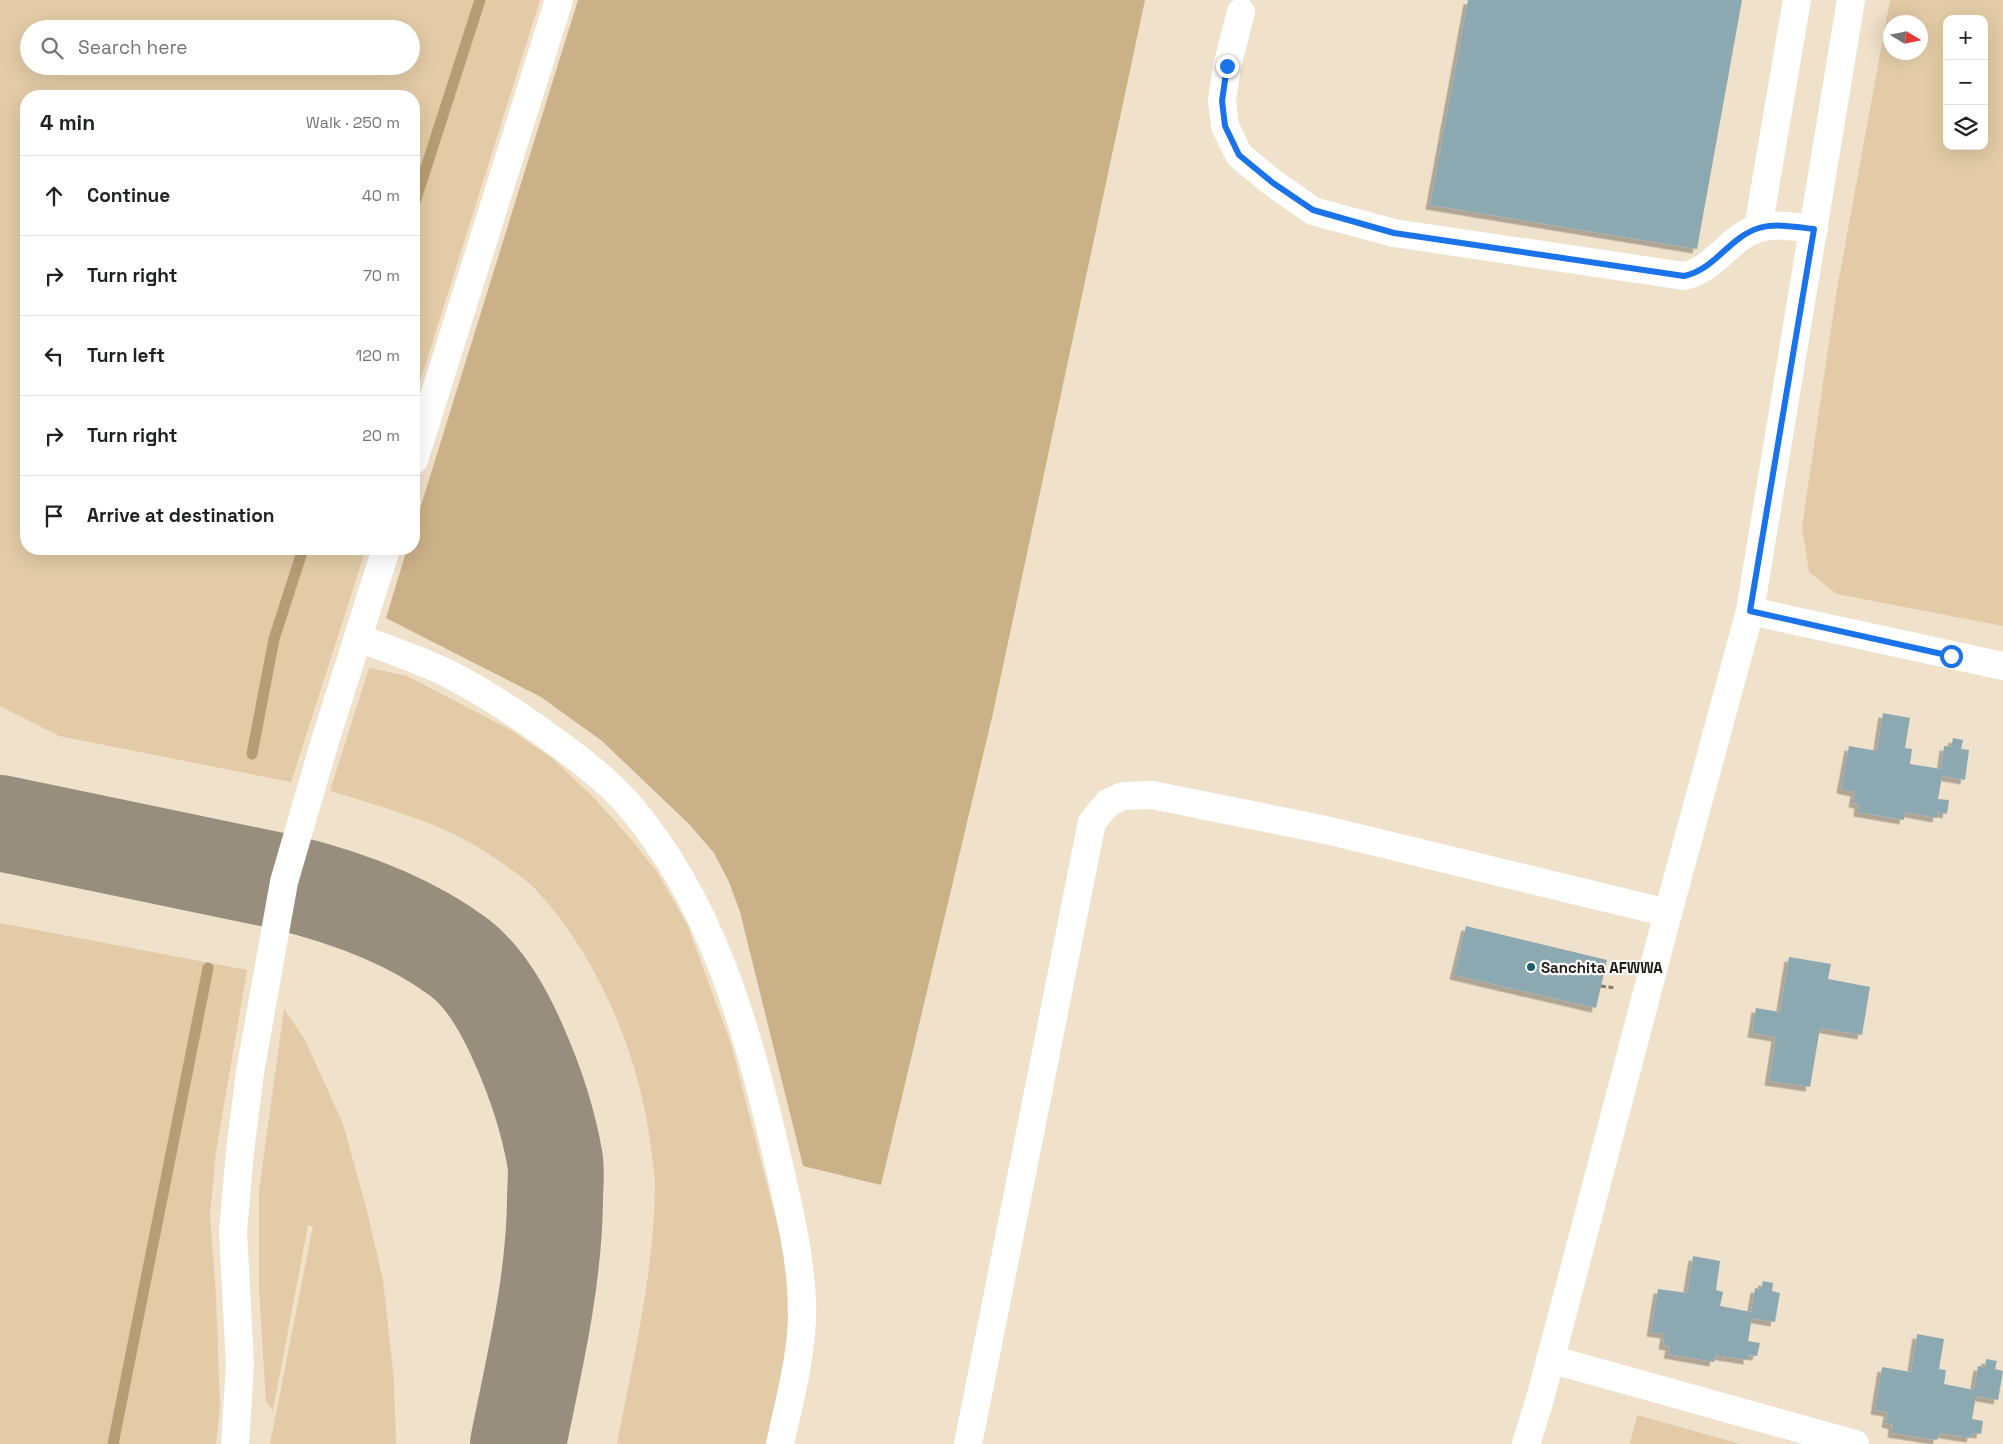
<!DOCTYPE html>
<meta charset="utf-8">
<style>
:root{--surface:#fff;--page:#f6f6f6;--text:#202124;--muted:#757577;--line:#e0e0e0}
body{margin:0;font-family:"Space Grotesk",sans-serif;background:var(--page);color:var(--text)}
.controls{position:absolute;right:15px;top:15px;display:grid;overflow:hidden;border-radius:10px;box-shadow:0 5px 20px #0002}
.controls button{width:45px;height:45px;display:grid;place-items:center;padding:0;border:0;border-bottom:1px solid var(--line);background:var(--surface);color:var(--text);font:25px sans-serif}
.compass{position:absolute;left:1883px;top:15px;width:45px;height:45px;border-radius:50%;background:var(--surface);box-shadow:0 5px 20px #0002;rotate:100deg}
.stop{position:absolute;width:15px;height:15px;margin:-11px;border:4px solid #1a73e8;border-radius:50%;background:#fff}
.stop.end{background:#1a73e8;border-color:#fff;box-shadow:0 1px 5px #0008}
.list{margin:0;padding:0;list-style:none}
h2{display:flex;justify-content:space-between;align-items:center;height:65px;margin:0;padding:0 20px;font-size:21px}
h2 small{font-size:16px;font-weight:400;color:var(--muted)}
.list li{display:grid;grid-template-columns:32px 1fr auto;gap:15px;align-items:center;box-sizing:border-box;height:80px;padding:0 20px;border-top:1px solid var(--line)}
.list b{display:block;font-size:19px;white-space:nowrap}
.list em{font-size:16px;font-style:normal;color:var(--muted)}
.icon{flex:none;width:28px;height:28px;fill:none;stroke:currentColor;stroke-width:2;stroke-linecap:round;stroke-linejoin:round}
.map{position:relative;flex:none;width:2003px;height:1444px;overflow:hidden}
.search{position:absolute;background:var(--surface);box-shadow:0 5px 20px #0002;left:20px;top:20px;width:400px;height:55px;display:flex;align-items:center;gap:12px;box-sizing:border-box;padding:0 18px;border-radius:28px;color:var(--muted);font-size:19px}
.panel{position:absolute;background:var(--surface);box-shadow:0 5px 20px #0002;left:20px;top:90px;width:400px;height:465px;border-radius:20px}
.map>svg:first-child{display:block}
.green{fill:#e2cba6;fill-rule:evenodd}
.forest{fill:#cbb188}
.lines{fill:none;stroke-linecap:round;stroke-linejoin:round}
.stream{stroke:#b79d75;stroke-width:11}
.taxiway{stroke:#988e7e;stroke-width:96}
.building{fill:#8ca9b2;filter:url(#shadow)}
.path{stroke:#847b6b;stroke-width:3;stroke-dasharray:5 2.5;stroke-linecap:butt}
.minor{stroke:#fff;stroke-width:28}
.route{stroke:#1a73e8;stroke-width:6}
.poi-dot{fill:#195f70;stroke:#fff;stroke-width:2}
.labels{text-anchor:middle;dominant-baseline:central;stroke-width:4.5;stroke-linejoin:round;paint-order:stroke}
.poi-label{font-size:15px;font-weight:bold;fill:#1f1a12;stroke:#fff;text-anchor:start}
</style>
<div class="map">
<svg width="2003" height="1444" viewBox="0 0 2003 1444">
<defs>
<filter id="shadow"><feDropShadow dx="-4.5" dy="4.5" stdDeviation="0" flood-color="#0004"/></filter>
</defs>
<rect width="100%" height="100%" fill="#efe1ca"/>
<g class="green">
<path d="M 0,0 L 540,0 L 414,401 L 414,96 L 26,96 L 26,549 L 366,549 L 291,782 L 59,736 L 0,706 ZM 29,29 L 411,29 L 411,66 L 29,66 Z"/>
<path d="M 1890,0 L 2003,0 L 2003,626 L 1837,594 L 1809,572 L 1802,527 L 1836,295 ZM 1947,19 L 1984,19 L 1984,146 L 1947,146 ZM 1920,22 L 1920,52 L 1890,52 L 1890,22 Z"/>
<path d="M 369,668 L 407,676 L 509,729 L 552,758 L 595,799 L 630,838 L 657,872 L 687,924 L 731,1044 L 784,1251 L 787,1291 L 788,1331 L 780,1385 L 767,1444 L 617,1444 C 633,1360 654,1274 655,1188 C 656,1178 653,1166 652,1156 C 643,1064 601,961 538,892 C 527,880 507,866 493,857 C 445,823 386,808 330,791 Z"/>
<polygon points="0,923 247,970 216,1151 210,1214 216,1297 220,1407 216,1444 0,1444"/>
<polygon points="284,1009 305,1040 343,1124 366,1207 383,1280 394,1380 396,1444 270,1444 313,1226 308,1225 273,1410 266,1402 259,1289 259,1191"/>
<polygon points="1637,1415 1740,1444 1630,1444"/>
</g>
<polygon class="forest" points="578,0 1145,0 993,713 881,1185 803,1166 740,912 729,882 714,853 689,824 602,741 541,697 386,618 407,549 414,549 414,528"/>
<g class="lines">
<g class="stream">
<polyline points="414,205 480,0"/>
<polyline points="252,754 274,639 303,549"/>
<polyline points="113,1444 208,968"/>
</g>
<path class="taxiway" d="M 0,823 L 284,882 C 346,897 408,919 460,958 C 486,978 506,1015 519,1045 C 535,1081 548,1120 555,1160 C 557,1173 555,1188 555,1201 C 554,1283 534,1364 518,1444"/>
</g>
<g class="building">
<polygon points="1468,0 1742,0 1697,249 1430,205"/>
<polygon points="1883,713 1910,718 1905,748 1912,749 1910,764 1941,769 1944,746 1951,747 1953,738 1963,740 1961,749 1969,750 1965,780 1942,776 1938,799 1949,800 1947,814 1938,812 1937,818 1905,812 1904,820 1858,812 1859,804 1853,803 1855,792 1841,789 1849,746 1877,751"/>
<polygon points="1466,926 1607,960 1596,1008 1454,975"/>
<polygon points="1789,957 1831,964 1828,979 1870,987 1862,1035 1820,1028 1810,1087 1769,1081 1776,1037 1752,1033 1756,1008 1780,1012"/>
<polygon points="1693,1256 1720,1261 1716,1290 1723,1292 1720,1306 1751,1312 1755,1288 1761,1289 1763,1281 1773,1283 1772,1291 1780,1293 1775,1322 1752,1318 1748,1341 1760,1343 1757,1356 1748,1355 1748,1360 1715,1355 1714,1362 1668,1354 1670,1346 1663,1345 1665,1334 1651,1332 1658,1289 1687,1293"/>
<polygon points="1917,1334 1944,1339 1939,1369 1946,1370 1944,1384 1974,1390 1978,1366 1985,1367 1986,1359 1997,1361 1995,1369 2003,1371 1998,1400 1976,1396 1972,1419 1983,1421 1981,1434 1972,1433 1971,1438 1939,1433 1937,1440 1892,1433 1893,1425 1886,1423 1888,1412 1875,1410 1882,1367 1911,1372"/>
</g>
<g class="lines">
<polyline class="path" points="1601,986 1615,988"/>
<g class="minor">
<path d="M 1241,12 L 1227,66 L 1222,101 L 1225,126 L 1239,155 L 1273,183 L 1313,211 L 1394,233 L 1684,276 C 1716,269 1729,237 1759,228 C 1776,223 1796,227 1814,229"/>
<polyline points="1758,228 1797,0"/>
<polyline points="414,460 559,0"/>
<polyline points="1750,611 2003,666"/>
<path d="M 358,638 C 388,649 418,659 447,673 C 484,692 519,715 553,740 C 580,759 607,780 629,805 C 712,902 748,1030 776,1152 C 787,1201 800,1251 802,1301 C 804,1348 790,1398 780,1444"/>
<polyline points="1550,1359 1855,1444"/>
<polyline points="235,1444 240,1365 233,1231 240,1152 250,1072 284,882 325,741 386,549"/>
<polyline points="968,1444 1092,822 1108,803 1123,796 1152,795 1326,830 1668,913"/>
<polyline points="1526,1444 1540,1399 1668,913 1750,611 1851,0"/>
</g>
</g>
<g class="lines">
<path class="route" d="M 1227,66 L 1222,101 L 1225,126 L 1239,155 L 1273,183 L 1313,210 L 1394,233 L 1684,276 C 1716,269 1729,237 1759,228 C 1776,223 1796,227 1814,229 L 1750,611 L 1951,656"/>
</g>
<circle class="poi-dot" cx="1531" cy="967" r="5"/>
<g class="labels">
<g class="poi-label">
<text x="1541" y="967">Sanchita AFWWA</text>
</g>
</g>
</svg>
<div class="controls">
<button>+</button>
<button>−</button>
<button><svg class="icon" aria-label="layers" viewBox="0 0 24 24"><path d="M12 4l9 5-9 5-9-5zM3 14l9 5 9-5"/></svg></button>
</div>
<svg class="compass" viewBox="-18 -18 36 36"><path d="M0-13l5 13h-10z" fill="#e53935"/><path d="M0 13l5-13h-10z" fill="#757577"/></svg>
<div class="stop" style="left:1951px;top:656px"></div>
<div class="stop end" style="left:1227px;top:66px"></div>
<div class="search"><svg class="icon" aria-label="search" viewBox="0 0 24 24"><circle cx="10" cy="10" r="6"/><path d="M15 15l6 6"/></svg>Search here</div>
<section class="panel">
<h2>4 min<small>Walk · 250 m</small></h2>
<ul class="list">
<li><svg class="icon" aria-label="ahead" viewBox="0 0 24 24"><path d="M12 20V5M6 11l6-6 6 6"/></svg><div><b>Continue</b></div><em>40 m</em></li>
<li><svg class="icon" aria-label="right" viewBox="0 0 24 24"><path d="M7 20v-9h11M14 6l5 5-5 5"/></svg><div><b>Turn right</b></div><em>70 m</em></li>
<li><svg class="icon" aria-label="left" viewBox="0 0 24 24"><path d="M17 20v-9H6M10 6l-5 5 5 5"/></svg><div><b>Turn left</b></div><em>120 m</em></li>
<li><svg class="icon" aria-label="right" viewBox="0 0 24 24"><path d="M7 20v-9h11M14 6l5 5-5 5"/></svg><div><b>Turn right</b></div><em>20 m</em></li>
<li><svg class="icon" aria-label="arrive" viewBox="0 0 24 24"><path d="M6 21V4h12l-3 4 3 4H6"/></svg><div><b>Arrive at destination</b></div></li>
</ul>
</section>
</div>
